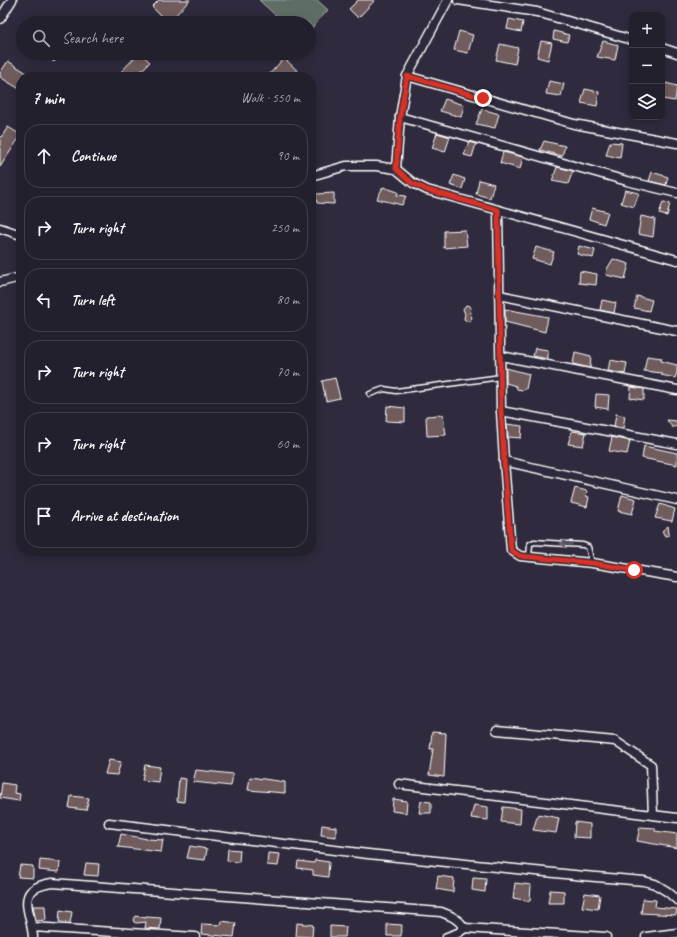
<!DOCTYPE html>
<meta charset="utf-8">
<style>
:root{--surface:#23202e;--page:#2b2836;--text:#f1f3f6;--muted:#a3a3aa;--line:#403e4a}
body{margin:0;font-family:Caveat,sans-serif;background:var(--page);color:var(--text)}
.controls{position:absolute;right:12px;top:12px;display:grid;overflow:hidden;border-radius:8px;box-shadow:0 2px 10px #0003}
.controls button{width:36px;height:36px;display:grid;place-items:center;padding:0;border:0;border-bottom:1px solid var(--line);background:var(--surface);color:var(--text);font:20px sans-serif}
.stop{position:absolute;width:12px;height:12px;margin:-9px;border:3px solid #d93025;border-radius:50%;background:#fff}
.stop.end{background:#d93025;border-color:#fff;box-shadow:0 1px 4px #0008}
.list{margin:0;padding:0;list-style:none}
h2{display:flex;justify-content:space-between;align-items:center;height:52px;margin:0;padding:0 16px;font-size:17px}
h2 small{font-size:13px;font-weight:400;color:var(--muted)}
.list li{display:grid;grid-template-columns:26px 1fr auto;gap:12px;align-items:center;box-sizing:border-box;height:64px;margin:0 8px 8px;padding:0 8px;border:1px solid var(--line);border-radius:16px}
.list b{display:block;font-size:15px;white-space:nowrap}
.list em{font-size:13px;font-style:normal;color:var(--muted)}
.icon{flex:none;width:22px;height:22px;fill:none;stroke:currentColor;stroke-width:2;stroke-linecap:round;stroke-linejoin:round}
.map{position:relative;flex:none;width:677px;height:937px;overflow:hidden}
.search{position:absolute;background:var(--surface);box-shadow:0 2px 10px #0003;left:16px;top:16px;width:300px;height:44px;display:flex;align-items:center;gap:10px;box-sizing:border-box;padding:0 14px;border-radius:22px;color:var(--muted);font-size:15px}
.panel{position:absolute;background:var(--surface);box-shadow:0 2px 10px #0003;left:16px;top:72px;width:300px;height:484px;border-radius:16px}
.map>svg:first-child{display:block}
.pitch{fill:#5e6e65;stroke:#aeb6b2}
.building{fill:#6f5c5c;stroke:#fff}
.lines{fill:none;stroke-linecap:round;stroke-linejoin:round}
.service-casing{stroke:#fff;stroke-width:7}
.minor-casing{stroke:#fff;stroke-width:11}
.service{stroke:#2f2a3d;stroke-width:4}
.minor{stroke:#2f2a3d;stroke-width:8}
.oneway{stroke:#6d6a77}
.route{stroke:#d93025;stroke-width:5}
</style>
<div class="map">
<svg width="677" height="937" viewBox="0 0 677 937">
<rect width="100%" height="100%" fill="#2f2a3d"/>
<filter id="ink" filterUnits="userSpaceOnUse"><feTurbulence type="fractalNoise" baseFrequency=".025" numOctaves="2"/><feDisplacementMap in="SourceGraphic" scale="8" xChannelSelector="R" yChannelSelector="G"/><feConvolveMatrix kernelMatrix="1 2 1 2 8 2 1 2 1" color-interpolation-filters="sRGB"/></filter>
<g filter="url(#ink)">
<polygon class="pitch" points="259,0 317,0 328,10 309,31 309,23 284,23"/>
<g class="building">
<polygon points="159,0 190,0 168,23 152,7"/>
<polygon points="358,0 375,0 358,18 349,9"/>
<polygon points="509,19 523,22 521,32 507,29"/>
<polygon points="459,31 473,35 468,53 454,50"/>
<polygon points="554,31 569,35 567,42 553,39"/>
<polygon points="541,41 552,43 548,60 537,57"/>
<polygon points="603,41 618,45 615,60 597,57"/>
<polygon points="500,44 518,48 515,64 496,60"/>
<polygon points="43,53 61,53 54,62"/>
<polygon points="139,53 140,53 150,62 135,77 116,77"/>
<polygon points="284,58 304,77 267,77"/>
<polygon points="8,61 33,77 21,77 21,90 0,77 0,73"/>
<polygon points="549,81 564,84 561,96 546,94"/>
<polygon points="662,82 677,86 675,101 662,99"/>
<polygon points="585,89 599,92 597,106 581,103"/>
<polygon points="445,99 464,105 461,117 440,111"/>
<polygon points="482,109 499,114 495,128 476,124"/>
<polygon points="8,127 21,135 0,167 0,139"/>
<polygon points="437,133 450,137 445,152 432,148"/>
<polygon points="544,141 565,146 562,156 540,150"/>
<polygon points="469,142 476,144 472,157 464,155"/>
<polygon points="610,142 622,143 620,158 606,155"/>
<polygon points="503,152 523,157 520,169 500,163"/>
<polygon points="557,167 573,171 568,184 552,181"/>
<polygon points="652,172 668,177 666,185 649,181"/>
<polygon points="454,175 465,179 462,189 450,185"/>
<polygon points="479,180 494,184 490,198 476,194"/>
<polygon points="383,187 398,192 397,195 406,196 402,205 377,199"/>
<polygon points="625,190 639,193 634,207 621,203"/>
<polygon points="334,193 334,204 317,203 316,194"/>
<polygon points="663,202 670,203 667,216 659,214"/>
<polygon points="592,208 608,212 604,224 589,219"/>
<polygon points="641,216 655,219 653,237 638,234"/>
<polygon points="465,230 467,246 444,248 444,231"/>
<polygon points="579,246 595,250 593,258 577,254"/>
<polygon points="536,247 554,252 550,264 532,259"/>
<polygon points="613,259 629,264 625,279 606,275 607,269"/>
<polygon points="580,271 597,274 596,285 579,283"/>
<polygon points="637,296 652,300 649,311 634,308"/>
<polygon points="602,300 616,303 614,313 600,310"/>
<polygon points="466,305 470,306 471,308 470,313 472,318 468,322 464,319 465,314 463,309"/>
<polygon points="505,309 548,317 545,332 505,322"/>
<polygon points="535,348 548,350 548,359 533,356"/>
<polygon points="575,352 591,356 590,368 573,364"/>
<polygon points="647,356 662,358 661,361 677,365 677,373 675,378 661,375 662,373 644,371"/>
<polygon points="610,360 627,363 625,374 608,371"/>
<polygon points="506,368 529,374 526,389 522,390 517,389 516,386 506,383"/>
<polygon points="335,378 340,398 326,401 322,381"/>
<polygon points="631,387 644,389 644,400 630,398"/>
<polygon points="596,394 609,395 608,409 595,407"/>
<polygon points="387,406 405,408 405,422 386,421"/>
<polygon points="616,414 625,416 623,428 614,427"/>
<polygon points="443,415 446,435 427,436 426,416"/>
<polygon points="667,420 677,421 677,425 675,427 672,427"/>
<polygon points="507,424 522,426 521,438 508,437"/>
<polygon points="572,431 586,433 583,446 568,444"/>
<polygon points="612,437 630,441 627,454 609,451"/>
<polygon points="644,446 677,453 677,465 642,458"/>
<polygon points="575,488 587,491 586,496 589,497 587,507 571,503"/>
<polygon points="622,495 636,499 632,514 618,511"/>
<polygon points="660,504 675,509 672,521 655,518"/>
<polygon points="668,526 669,533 669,535 665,536 662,531"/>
<polygon points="432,732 446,733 444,777 429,775 433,749 430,749"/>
<polygon points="109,760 121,762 117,775 105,774"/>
<polygon points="145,765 160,767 158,782 142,780"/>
<polygon points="196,770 233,774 231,786 193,782"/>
<polygon points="250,777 285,782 285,793 248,790"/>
<polygon points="179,778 186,779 184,802 177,801"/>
<polygon points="2,783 15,785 14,793 20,794 19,801 0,798"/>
<polygon points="71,796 89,798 86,810 69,808"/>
<polygon points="393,799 407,801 406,813 392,811"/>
<polygon points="421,801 431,802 431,813 419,813"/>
<polygon points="474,805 488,807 488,820 471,818"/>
<polygon points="503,807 521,809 520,824 501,822"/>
<polygon points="538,814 559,818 556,833 533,830"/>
<polygon points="575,822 590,824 590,838 574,837"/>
<polygon points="322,825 336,827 336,837 321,835"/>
<polygon points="640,827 655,828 655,831 677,834 677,848 637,841"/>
<polygon points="121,834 147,839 163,840 161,852 118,847"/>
<polygon points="190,846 207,849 205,860 187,858"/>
<polygon points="228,849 240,850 239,862 227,861"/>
<polygon points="268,853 280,854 278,866 267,865"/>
<polygon points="40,860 60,862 59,872 39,870"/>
<polygon points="315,860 329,862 328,877 313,875 313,870 297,868 298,861 314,863"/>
<polygon points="86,863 99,864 98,876 84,875"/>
<polygon points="20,865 33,866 33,878 18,877"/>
<polygon points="438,876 454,878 453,892 436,889"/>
<polygon points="473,878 486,879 485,892 472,890"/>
<polygon points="515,883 531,885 530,901 513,898"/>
<polygon points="550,890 564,891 564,903 548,903"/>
<polygon points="585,893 600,895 598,909 582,907"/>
<polygon points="643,899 656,900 655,907 677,909 676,915 641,913"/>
<polygon points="33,906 45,906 46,920 36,921"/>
<polygon points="60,910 72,912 70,923 59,922"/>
<polygon points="135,916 146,918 146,917 161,918 160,929 145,928 146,922 136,923 134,922 133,920"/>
<polygon points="222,921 236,923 234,937 201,934 202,924 221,925"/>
<polygon points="297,923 313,925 312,937 296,936"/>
<polygon points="387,924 402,925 401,936 387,936"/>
<polygon points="330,926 346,927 345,937 330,937"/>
</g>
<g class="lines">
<g class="service-casing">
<g id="service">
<polyline points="370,394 384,389 396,391 501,377"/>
<polyline points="529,557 530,544 534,542 583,545 588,547 592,563"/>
</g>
</g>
<g class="minor-casing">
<g id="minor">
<polyline points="458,0 537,12 632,40"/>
<polyline points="0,19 12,0"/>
<polyline points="662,48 677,53"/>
<polyline points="407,76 574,124 677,143"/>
<polyline points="400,117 627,181 677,193"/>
<polyline points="396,169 400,117 407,76 448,0"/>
<polyline points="311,176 346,166 376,166 396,169 413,183 427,190 677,260"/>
<polyline points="498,210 501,411 504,461 511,550 520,556 592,563 677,577"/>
<polyline points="0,228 21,235"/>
<polyline points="0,282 21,277"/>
<polyline points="499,295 677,331"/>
<polyline points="501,356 677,390"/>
<polyline points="501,411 677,444"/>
<polyline points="504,461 677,500"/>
<polyline points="497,730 615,741 651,765 653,815"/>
<polyline points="399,784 677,818"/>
<polyline points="109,823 368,854 584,876 644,881 655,884 668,892 677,900"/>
<polyline points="32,927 195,937"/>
<path d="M 33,937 C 31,910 13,889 52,883 L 441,912 C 452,916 458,919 465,928 L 606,937"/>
<polyline points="447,937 458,933 465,928"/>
<polyline points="646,937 677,933"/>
</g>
</g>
<use href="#service" class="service"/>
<use href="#minor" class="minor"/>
</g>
<defs><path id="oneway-shaft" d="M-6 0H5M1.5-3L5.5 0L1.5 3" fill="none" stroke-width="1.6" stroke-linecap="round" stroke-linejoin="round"/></defs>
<use class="oneway" href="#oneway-shaft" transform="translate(566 544) rotate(-177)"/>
</g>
<g class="lines" filter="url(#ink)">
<polyline class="route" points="483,98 407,76 400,117 396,169 412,183 427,190 498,210 501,411 504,461 511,550 520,556 592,563 634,570"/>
</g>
</svg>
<div class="controls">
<button>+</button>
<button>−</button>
<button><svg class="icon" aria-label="layers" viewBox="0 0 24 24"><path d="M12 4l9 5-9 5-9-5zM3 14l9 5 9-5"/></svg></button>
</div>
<div class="stop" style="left:634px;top:570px"></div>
<div class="stop end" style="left:483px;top:98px"></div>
<div class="search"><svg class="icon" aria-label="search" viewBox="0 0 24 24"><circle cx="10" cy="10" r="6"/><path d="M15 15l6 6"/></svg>Search here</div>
<section class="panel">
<h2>7 min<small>Walk · 550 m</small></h2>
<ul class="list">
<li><svg class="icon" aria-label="ahead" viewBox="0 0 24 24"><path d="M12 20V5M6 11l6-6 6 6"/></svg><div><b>Continue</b></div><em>90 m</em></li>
<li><svg class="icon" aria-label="right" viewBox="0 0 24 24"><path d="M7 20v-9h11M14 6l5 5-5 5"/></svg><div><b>Turn right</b></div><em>250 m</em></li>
<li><svg class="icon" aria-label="left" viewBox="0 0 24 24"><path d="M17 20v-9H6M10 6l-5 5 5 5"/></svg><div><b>Turn left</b></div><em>80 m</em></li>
<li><svg class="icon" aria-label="right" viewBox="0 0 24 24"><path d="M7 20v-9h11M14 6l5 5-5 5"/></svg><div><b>Turn right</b></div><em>70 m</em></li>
<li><svg class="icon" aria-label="right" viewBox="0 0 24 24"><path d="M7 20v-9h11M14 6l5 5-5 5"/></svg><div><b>Turn right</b></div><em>60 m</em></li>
<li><svg class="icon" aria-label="arrive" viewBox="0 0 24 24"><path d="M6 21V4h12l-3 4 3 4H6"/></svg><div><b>Arrive at destination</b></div></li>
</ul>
</section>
</div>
